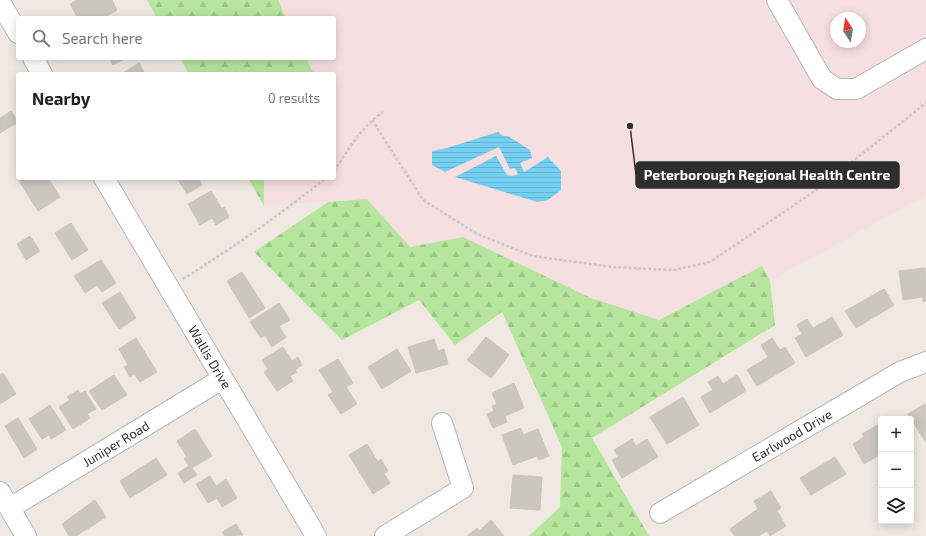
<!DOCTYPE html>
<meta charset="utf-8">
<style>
:root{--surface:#fff;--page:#f6f6f6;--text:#202124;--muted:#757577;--line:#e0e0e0}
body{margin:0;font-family:"Exo 2",sans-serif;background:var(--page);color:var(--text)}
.controls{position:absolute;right:12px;bottom:12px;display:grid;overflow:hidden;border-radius:4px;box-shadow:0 2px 10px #0003}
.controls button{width:36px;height:36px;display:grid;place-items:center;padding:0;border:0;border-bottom:1px solid var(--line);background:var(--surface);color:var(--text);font:20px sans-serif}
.compass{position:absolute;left:830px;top:12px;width:36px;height:36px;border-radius:50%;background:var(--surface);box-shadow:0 2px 10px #0003;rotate:348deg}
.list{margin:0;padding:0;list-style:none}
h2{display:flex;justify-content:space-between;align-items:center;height:52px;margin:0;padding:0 16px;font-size:17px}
h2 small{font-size:13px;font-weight:400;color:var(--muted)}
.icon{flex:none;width:22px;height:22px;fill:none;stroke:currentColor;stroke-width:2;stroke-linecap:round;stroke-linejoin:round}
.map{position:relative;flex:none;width:926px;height:536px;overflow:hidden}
.search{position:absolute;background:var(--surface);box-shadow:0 2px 10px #0003;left:16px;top:16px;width:320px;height:44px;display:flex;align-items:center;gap:10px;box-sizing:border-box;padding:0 14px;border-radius:4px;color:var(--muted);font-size:15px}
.panel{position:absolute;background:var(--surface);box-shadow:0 2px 10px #0003;left:16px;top:72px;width:320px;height:108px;border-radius:4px}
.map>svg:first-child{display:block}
.medical{fill:#f5dfe0;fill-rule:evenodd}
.forest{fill:url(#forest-firs)}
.water{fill:url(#water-rules)}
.building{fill:#cbc7bf;stroke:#cbc5ba}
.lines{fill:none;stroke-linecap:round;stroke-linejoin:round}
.minor-casing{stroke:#b4b7c1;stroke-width:22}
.path{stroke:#c9c9c9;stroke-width:2.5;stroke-dasharray:3 2;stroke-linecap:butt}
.minor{stroke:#fff;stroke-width:20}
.labels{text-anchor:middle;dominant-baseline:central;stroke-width:3;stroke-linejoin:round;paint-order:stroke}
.street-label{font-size:13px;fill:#2e2e2e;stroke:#fff}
.leader{fill:none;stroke:#2e2e2e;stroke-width:1.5}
.callout-dot{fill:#2e2e2e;stroke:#fff;stroke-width:1.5}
.callout{fill:#2e2e2e;stroke:#2e2e2e;stroke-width:1.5}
.callout-label{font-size:14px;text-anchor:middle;font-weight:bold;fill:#fff}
</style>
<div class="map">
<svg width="926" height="536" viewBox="0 0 926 536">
<defs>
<pattern id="forest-firs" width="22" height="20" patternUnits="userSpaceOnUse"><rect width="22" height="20" fill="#b6e59e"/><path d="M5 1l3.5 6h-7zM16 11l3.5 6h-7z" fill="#9dc588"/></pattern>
<pattern id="water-rules" width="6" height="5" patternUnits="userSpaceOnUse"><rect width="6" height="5" fill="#75cff0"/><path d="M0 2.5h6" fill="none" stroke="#66b2ce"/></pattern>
</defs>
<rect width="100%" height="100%" fill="#efe9e1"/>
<path class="medical" d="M 278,0 L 926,0 L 926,195 L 770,281 L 762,266 L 659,320 L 591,298 L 463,237 L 410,247 L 367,199 L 264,206 L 264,178 L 334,178 L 334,74 L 314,74 L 306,58 L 334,58 L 334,18 L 286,18 ZM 836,18 L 860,18 L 860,42 L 836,42 Z"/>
<g class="forest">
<polygon points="147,0 278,0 286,18 157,18"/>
<polygon points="180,58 306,58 314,74 189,74"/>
<polygon points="248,178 264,178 264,206"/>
<polygon points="367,199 410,247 463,237 591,298 659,320 762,266 770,281 775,325 592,438 649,536 529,536 560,507 562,447 502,312 455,345 419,300 342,340 254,252 328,202"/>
</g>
<polygon class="water" points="498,132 503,136 508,136 530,150 532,158 520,163 524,172 548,157 561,171 561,190 548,200 537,202 455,177 496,156 507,175 512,176 518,174 515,168 510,169 499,147 445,172 432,165 432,151 447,148"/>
<g class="building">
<polygon points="77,0 112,0 117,10 103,18 78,18 70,4"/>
<polygon points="109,58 126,58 113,65"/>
<polygon points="139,63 145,74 121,74"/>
<polygon points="11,111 18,122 0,133 0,118"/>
<polygon points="18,175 18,178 48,178 60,197 38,211 16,176"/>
<polygon points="177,178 198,178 202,185 187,194"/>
<polygon points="211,191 222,209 224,207 229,217 216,225 212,218 200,225 188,204"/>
<polygon points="71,223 88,250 72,260 55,233"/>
<polygon points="30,236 40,251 26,260 17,244"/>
<polygon points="101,260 116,283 102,292 97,285 85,293 74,276"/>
<polygon points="925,268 926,301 923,302 923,297 903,300 899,271"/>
<polygon points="242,272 265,308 249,318 227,281"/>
<polygon points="884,289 894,305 856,328 845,311"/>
<polygon points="120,292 136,318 119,329 102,303"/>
<polygon points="279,303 290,320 279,326 286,337 272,347 265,335 261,338 250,322"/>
<polygon points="832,317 843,335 806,357 795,338 802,334 797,325 807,319 813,328"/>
<polygon points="486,337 509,355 491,378 467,360"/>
<polygon points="136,338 157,372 140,382 134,374 130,377 124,367 128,365 119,349"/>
<polygon points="772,338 780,350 785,347 795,363 757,386 747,370 768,357 761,345"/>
<polygon points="434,339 438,351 444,349 448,364 416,373 408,347"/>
<polygon points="283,347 292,361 298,357 302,365 295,370 297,372 290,376 293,381 277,391 264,372 268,369 262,360"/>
<polygon points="397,349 411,371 382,389 368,367"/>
<polygon points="338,359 353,383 346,387 357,404 341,414 328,395 333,392 319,370"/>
<polygon points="3,373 16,394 0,404 0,375"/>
<polygon points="114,375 127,395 102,410 89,391"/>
<polygon points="737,375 746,391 710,413 701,397 713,390 708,382 718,376 723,384"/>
<polygon points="514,383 524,408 505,416 507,422 493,428 487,414 494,411 492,406 497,404 492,393"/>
<polygon points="78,390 80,394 85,391 96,409 87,414 90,418 73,429 59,407 70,400 67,397"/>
<polygon points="683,397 699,425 667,444 650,417"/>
<polygon points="925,404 926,440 925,441 908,414"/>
<polygon points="50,405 66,430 51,439 49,435 42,439 29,419"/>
<polygon points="18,418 37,449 24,458 5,426"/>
<polygon points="881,423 881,454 864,464 853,444 864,437 862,434"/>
<polygon points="521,428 523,435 538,429 549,456 539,460 537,456 513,465 502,435"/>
<polygon points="195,429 212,456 192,468 197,475 184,483 178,473 189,466 184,459 187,457 177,441"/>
<polygon points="632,439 636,446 647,439 658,457 622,478 612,460 618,457 614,450"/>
<polygon points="367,444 378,462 381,459 388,471 384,473 390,483 373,494 349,455"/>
<polygon points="835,457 846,474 811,495 800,478"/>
<polygon points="156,458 167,475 130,498 120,481"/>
<polygon points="513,475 542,477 540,510 510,508"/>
<polygon points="210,476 216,486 226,479 237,498 222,507 217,498 208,503 196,484"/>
<polygon points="771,491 781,508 777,511 786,526 770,536 767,531 758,536 735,536 730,529 758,509 754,501"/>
<polygon points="95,500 106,517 76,536 69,536 62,524"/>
<polygon points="491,520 504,536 467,536 477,528 479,531"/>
<polygon points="236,524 243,535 225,536 222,532"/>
</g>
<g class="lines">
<g class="minor-casing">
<g id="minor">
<polyline points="777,0 822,79 837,89 856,89 926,49"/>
<polyline points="0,2 18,33"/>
<polyline points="33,58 42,74"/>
<path id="s1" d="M 104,178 L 316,536"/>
<polyline points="0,492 26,536"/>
<path id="s2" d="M 10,508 L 222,379"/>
<path id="s3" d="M 660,513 L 900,372 L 926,362"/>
<polyline points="385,536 463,488 442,423"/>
</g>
</g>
<g class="path">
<polyline points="372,120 423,200 477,234 533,256 612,267 674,270 710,262 818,189 926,103"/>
<path d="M 334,171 C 349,149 360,128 383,112"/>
<path d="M 183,279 C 232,248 280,215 326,178"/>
</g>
<use href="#minor" class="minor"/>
</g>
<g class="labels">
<g class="street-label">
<text stroke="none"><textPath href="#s1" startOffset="208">Wallis Drive</textPath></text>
<text stroke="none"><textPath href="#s3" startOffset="153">Earlwood Drive</textPath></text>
<text stroke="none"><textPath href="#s2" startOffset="124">Juniper Road</textPath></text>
</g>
</g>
<path class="leader" d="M630 126L636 175"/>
<circle class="callout-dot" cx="630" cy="126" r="4"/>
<rect class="callout" x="636" y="162" width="263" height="26" rx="4"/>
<g class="callout-label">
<text x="767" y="180">Peterborough Regional Health Centre</text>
</g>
</svg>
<div class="controls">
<button>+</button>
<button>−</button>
<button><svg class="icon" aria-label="layers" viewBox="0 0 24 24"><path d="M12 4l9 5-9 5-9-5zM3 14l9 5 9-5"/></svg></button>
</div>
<svg class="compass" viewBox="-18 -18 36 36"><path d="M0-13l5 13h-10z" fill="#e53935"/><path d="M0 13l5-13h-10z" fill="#757577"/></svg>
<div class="search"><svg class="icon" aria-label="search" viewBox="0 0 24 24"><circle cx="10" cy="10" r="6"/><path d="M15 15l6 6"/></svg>Search here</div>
<section class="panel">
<h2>Nearby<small>0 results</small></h2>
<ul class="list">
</ul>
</section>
</div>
